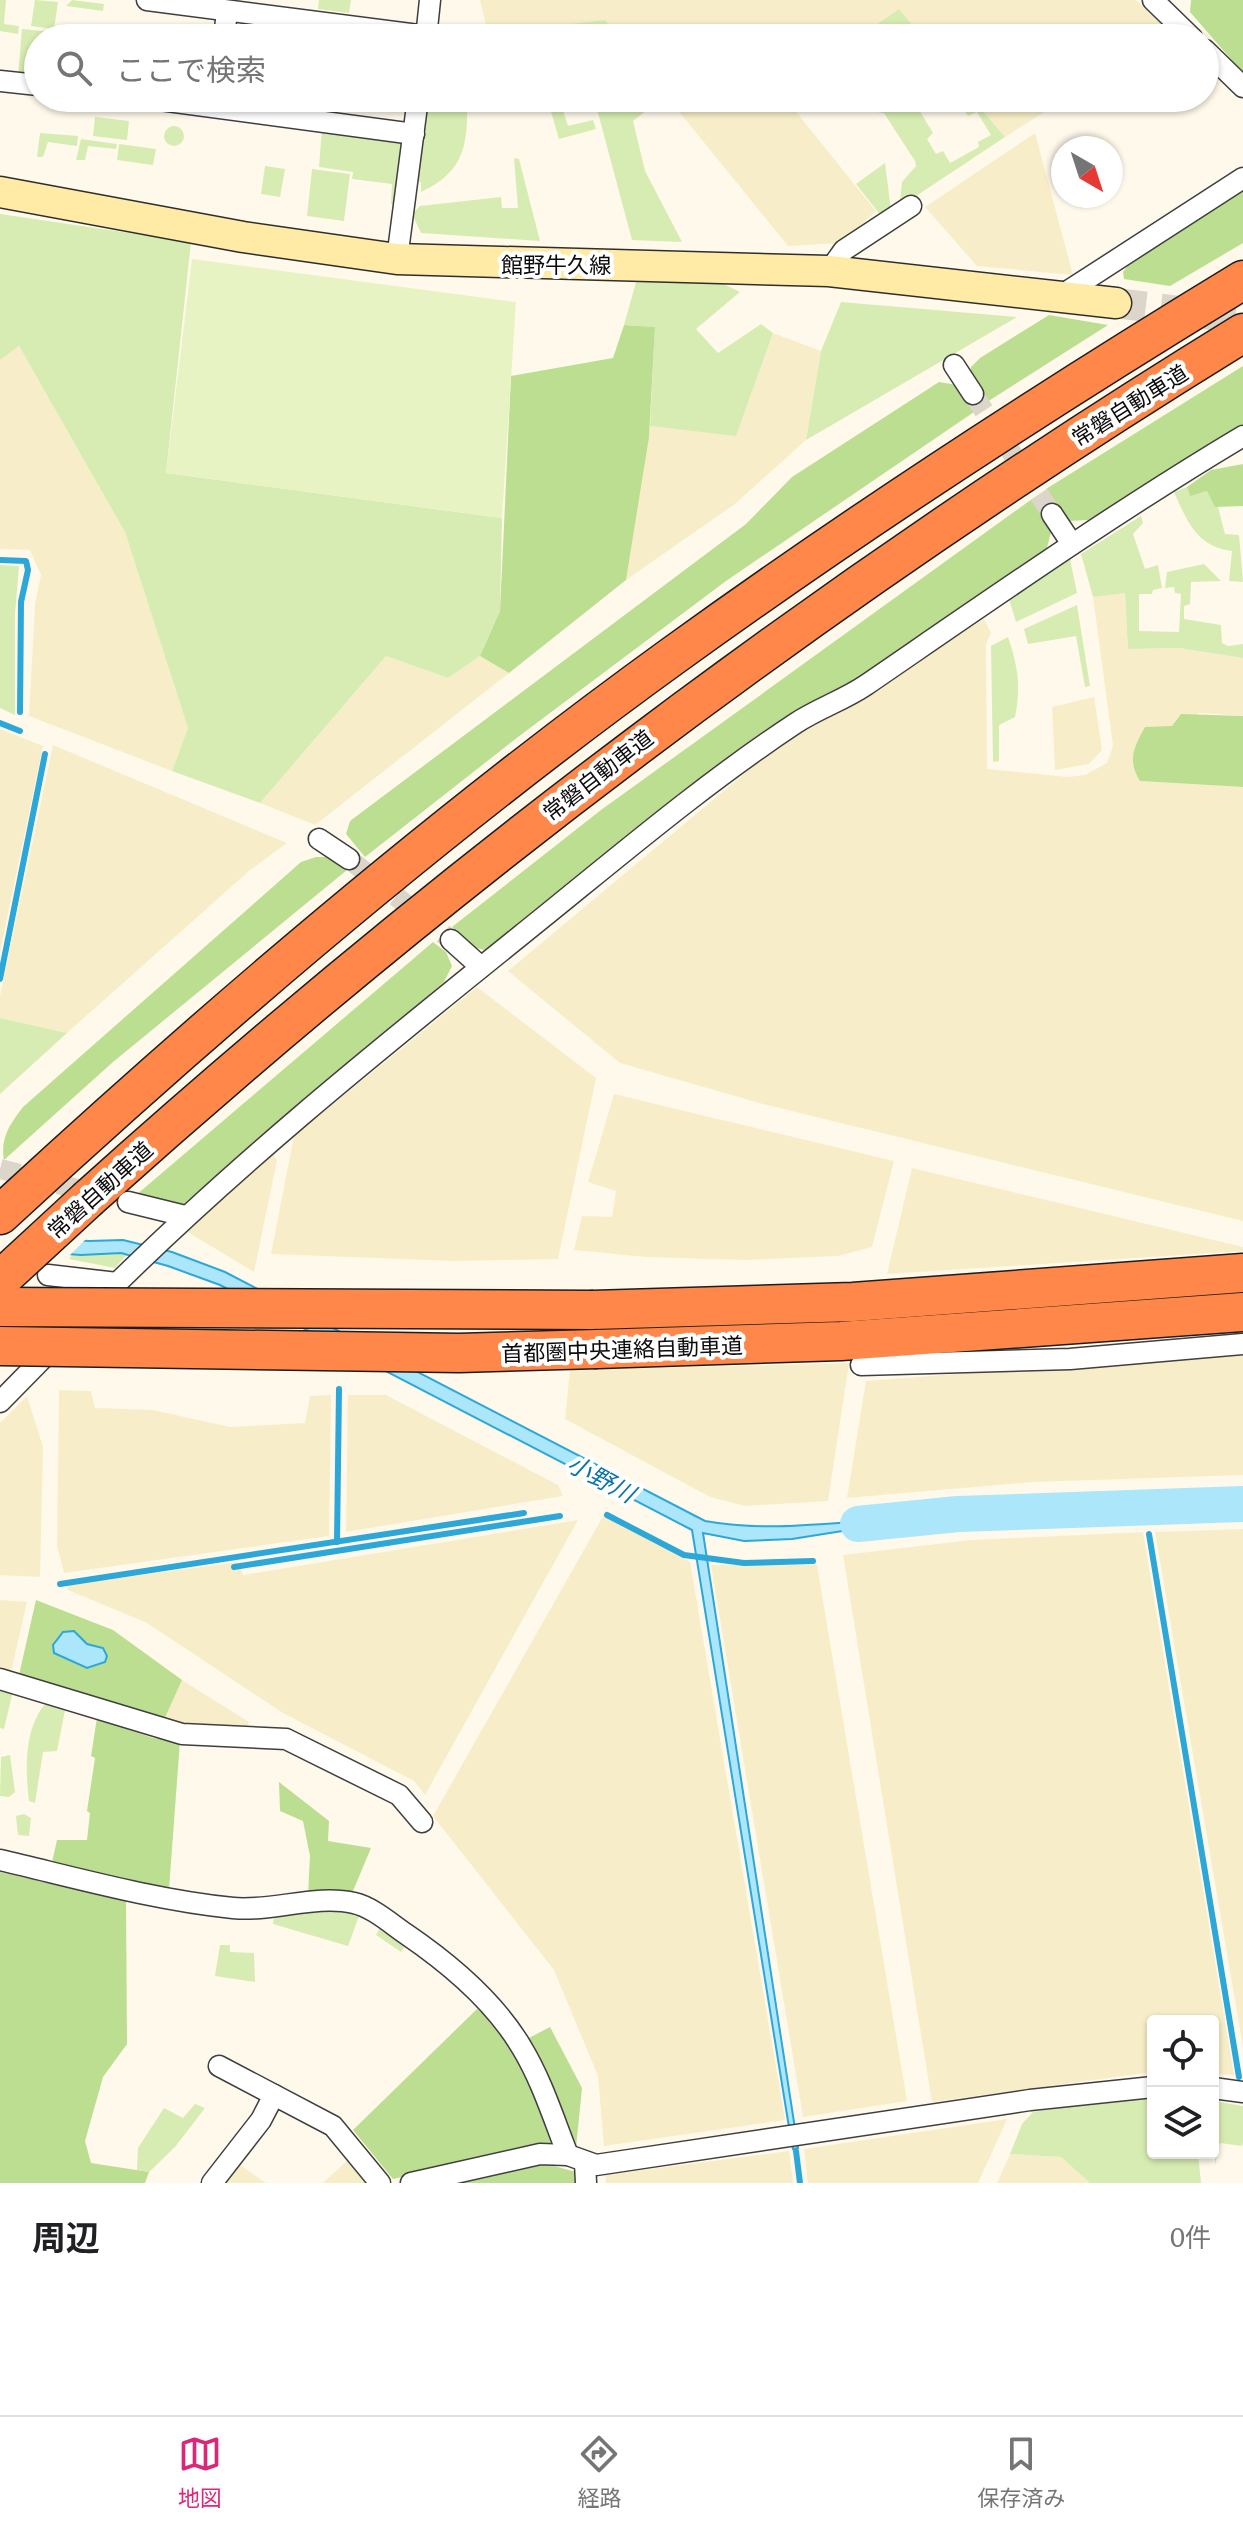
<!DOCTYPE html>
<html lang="ja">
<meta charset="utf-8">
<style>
:root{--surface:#fff;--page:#f2f2f2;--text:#202124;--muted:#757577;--line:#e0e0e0;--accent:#db2777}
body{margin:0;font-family:Literata,"Noto Sans JP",serif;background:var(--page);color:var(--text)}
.controls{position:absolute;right:24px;bottom:24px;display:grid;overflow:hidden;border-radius:8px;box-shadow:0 2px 6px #0004}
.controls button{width:72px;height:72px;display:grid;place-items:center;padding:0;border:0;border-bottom:2px solid var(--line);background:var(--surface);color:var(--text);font:40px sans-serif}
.compass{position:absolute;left:1051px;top:136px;width:72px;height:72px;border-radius:50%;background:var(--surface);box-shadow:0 2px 6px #0004;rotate:141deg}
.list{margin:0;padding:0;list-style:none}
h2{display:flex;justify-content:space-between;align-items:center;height:104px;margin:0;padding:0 32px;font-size:34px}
h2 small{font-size:26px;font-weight:400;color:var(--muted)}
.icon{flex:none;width:44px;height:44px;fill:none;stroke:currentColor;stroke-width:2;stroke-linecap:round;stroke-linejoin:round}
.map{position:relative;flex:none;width:1243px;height:2183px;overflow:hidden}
.search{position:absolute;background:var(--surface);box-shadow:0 2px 6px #0004;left:24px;right:24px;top:24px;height:88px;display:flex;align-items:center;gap:20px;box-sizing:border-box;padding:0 28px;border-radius:44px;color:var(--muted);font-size:30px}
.sheet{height:232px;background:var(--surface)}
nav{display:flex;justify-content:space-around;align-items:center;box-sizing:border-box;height:112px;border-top:2px solid var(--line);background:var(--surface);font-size:22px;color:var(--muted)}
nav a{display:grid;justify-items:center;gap:4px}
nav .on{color:var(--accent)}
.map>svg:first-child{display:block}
.farmland{fill:#f7eec9}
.green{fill:#d7ecb2}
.forest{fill:#bcde90}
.pitch{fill:#e8f3c4}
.water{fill:#abe6fb;stroke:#2da7d7;stroke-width:2}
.pier{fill:#fff9eb}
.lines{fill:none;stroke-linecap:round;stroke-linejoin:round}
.stream{stroke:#2da7d7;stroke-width:6}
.river{stroke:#abe6fb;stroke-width:36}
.street-tunnel{stroke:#dbd5ca;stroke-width:20;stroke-dasharray:20 10;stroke-linecap:butt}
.secondary-tunnel{stroke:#dbd5ca;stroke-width:30;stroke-dasharray:30 15;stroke-linecap:butt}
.street-casing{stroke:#3f3f3f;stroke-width:23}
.secondary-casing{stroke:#2e2e2e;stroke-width:33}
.highway-casing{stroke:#1d1d1d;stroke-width:41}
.street{stroke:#fff;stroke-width:20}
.secondary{stroke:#ffeba6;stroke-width:30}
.highway{stroke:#ff8749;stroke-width:38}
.highway-bridge-casing{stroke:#1d1d1d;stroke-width:41;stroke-linecap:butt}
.highway-bridge{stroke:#ff8749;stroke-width:38}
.labels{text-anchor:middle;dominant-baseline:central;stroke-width:8;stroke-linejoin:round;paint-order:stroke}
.street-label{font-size:22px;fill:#0c0c0c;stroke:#fff}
.water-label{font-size:24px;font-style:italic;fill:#0d75a6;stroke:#fff}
</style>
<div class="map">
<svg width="1243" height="2183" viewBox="0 0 1243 2183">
<rect width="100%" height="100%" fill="#fff9eb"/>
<g class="farmland">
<polygon points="480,0 1136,0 1162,24 1156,38 923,38 899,9 857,38 619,38 605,20 488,33"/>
<polygon points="668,98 785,98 876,211 841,243 788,246"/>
<polygon points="972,98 1066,98 1005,137"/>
<polygon points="1035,133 1073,275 977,266 925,207"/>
<polygon points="773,333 821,351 806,440 735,504 626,580 650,426 736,435"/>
<polygon points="19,346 125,532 188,728 172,771 29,716 35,604 41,575 30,550 0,549 0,360"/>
<polygon points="1125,592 1128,649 1179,648 1243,658 1243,716 1199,713 1140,781 1243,787 1243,1221 763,1104 620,1063 508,971 787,738 851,704 984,619 991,633 986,644 987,769 1068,777 1085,775 1107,763 1113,746 1093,597"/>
<polygon points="386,656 448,678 480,656 509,673 315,825 260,803"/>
<polygon points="1094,697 1102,750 1089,764 1055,770 1052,707"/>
<polygon points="0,729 43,746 0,952"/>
<polygon points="53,745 287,843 249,871 67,1033 0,1018 0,996"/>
<polygon points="477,987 596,1078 558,1259 454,1261 271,1254 294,1136"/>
<polygon points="614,1094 894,1161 872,1247 838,1256 746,1260 646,1257 574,1250 582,1216 612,1217 616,1191 588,1182"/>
<polygon points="270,1151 277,1160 254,1272 184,1230"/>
<polygon points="912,1168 1243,1247 1243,1251 887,1274"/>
<polygon points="1243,1352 1243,1475 1033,1482 847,1498 866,1381"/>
<polygon points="849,1363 828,1501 745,1506 710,1497 565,1419 570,1370"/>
<polygon points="59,1390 91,1391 95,1408 153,1410 230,1427 305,1423 310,1396 331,1395 329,1536 64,1573 57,1546"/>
<polygon points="348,1395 386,1395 558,1485 563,1496 346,1532"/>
<polygon points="27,1396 43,1447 40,1577 0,1575 0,1423"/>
<polygon points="606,1511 690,1562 785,2120 604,2146 598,2076 554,1970 433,1816"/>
<polygon points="578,1520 425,1795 414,1781 283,1713 147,1623 68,1590 67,1585 238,1562 243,1575"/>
<polygon points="1243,1529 1243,2047 1155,1532"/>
<polygon points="1143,1532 1234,2075 1213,2074 1213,2021 1153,2021 1153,2072 932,2102 843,1555 971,1540"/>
<polygon points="711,1565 817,1565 907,2101 803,2117"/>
<polygon points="0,1600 27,1602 11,1672 0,1670"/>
<polygon points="182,1680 249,1722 246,1730 163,1722"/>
<polygon points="1007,2119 978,2183 808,2183 804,2149"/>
<polygon points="789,2151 793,2183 606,2183 605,2175"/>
<polygon points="1010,2154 1061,2157 1090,2183 997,2183"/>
<polygon points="348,2160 369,2183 323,2183"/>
<polygon points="240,2165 266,2183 222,2183"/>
</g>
<g class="green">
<polygon points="0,0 6,0 4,24 19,26 18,34 0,31"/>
<polygon points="35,0 58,2 54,29 31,26"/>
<polygon points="72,0 104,4 103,11 66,6"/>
<polygon points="319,0 351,0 349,13 318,9"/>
<polygon points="899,9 923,38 857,38"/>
<polygon points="605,20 619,38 490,38 488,33"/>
<polygon points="242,21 304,29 303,38 252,32 252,29 238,27"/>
<polygon points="22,29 53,32 53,38 38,38 38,78 18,76"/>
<path d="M 428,98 L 467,98 C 468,143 466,171 421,192 L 421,182 L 417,181 Z"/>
<polygon points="547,98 559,98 568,126 593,120 596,129 559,139"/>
<polygon points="594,98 662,98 633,121 645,171 682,242 632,240"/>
<polygon points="860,98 939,98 919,110 933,133 927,139 936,154 943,151 950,163 979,147 978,142 991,135 977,112 968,116 957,98 972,98 1005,137 904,204 900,201 902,182 916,166 915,161 884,113 870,111"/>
<polygon points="95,117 129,121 127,140 93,136"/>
<circle cx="174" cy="136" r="10"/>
<polygon points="322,129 396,138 402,145 395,205 391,204 392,184 352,179 353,172 319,167"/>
<polygon points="40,133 78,136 77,146 48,142 43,157 37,157"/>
<polygon points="81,139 117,144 116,149 88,146 85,160 76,160"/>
<polygon points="119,144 156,149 153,165 117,160"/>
<polygon points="514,158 519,159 540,241 421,233 412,214 420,206 501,197 502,208 518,208"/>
<polygon points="885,163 891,210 882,217 856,184"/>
<polygon points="265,166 285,169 280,197 261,194"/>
<polygon points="312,169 350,174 344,221 307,216"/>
<polygon points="0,214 191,242 166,473 502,518 500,611 480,656 448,678 386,656 260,803 172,771 188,728 125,532 19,346 0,360"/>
<polygon points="638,275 713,279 740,292 696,329 718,353 761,324 773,333 736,436 650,426 655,327 624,325"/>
<polygon points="841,302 1017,317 806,440 821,351"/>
<path d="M 1187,487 L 1190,495 L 1208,491 L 1218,507 L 1225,534 L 1239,535 L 1243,582 L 1229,581 L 1232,551 C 1197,547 1187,521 1174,492 Z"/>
<polygon points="1141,516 1143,523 1133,534 1145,569 1158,565 1162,588 1153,590 1152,594 1139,594 1139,631 1179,632 1181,594 1175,593 1174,587 1165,588 1167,572 1204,564 1221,581 1191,582 1190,604 1184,606 1184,619 1221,625 1222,643 1228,646 1243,644 1243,658 1179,648 1128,649 1125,593 1093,597 1081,554"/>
<polygon points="1070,559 1077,593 1016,622 1009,599"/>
<polygon points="0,565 19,566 15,614 15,715 0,708"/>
<polygon points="1077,605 1090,686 1085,687 1076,636 1028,644 1024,629"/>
<path d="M 1008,637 C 1018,666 1021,687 1015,717 L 999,725 L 999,761 L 993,762 L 991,646 Z"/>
<polygon points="0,1018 67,1033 0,1094"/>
<polygon points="73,1254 121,1253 127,1254 115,1268 69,1259"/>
<polygon points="0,1688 13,1691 4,1729 0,1728"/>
<path d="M 48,1701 L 66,1705 L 57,1751 L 43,1752 L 35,1803 L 29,1801 C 25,1769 24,1725 48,1701 Z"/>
<polygon points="10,1755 15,1792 9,1797 0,1796 1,1757"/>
<polygon points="24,1814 31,1818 29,1836 18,1835 16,1816"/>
<polygon points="342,1908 359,1916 348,1946 273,1924 274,1915"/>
<polygon points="381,1926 407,1943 401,1952 376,1935"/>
<polygon points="220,1945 230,1945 230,1952 254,1953 255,1982 215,1976"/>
<polygon points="1140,2096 1153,2096 1153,2153 1198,2153 1201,2183 1090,2183 1061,2157 1010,2154 1022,2124 1033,2112"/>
<polygon points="1220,2102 1243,2106 1243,2143 1242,2146 1220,2143 1215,2165 1213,2105"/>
<polygon points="195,2104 205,2108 175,2147 149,2172 137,2170 138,2148 164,2108 183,2118"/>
</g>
<g class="forest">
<polygon points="1191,0 1243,0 1243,73 1190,12"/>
<polygon points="1243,188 1243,243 1170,286 1124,279 1123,272 1133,259"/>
<polygon points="1049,315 1108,325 987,402 970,376 971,367 980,358"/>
<polygon points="624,325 655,327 649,437 626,580 509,673 480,656 500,611 511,376 613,358"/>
<polygon points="1243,366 1243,428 1088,520 1069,521 1046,489"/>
<polygon points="939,382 957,385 974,412 726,581 518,737 365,857 346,834 350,821 746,524 792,477"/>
<polygon points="1243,464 1243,506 1215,507 1207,491 1190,496 1187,487 1211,470"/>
<polygon points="1032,499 1051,532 1047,548 854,682 788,716 498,942 484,950 466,945 452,927 601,810"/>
<path d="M 1181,714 L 1243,716 L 1243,787 L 1140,781 C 1127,760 1134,747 1145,727 L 1172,726 Z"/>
<path d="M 316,857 L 329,857 L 347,870 L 113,1062 L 4,1160 C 0,1138 10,1124 23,1107 L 301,862 Z"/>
<polygon points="433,942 446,952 452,966 444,982 188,1200 179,1208 135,1196"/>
<polygon points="36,1600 113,1630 182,1680 163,1722 19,1675"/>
<polygon points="97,1718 153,1738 180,1741 169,1889 81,1872 52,1862 57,1840 87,1840 90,1813 87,1811 95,1758 91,1756"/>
<polygon points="279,1782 329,1821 328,1841 371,1848 350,1898 308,1895 310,1856 303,1821 280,1811"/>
<polygon points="0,1872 126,1901 127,2044 103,2077 85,2141 91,2163 149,2172 145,2183 0,2183"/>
<path d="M 477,2009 C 519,2036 537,2104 556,2148 L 529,2148 L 393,2179 L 353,2130 Z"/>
<polygon points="550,2027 582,2088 576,2148 571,2147 527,2039"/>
<polygon points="539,2162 576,2172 577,2183 439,2183"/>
</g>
<polygon class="pitch" points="192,259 516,302 502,518 166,473"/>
<g class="water">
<path d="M 0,1235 L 89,1241 L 123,1240 L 172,1252 L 225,1272 L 705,1521 C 778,1534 839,1519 912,1520 L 792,1539 L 744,1541 L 703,1533 L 798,2148 L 793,2149 L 788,2121 L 692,1530 L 220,1285 L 168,1266 L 121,1253 L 81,1255 L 0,1249 Z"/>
<polygon points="74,1631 87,1644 103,1648 107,1656 105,1662 87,1668 54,1653 53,1645 63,1632"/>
</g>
<polygon class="pier" points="0,1231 88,1237 67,1258 0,1253"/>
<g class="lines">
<g class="stream">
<polyline points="0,560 26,561 28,570 21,602 20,712"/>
<polyline points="0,723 20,731"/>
<polyline points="0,979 45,754"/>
<polyline points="1143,1508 1144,1512"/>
<polyline points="607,1515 684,1555 744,1563 813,1561"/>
<polyline points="1149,1534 1239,2077"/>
<polyline points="337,1542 339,1389"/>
<polyline points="234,1567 560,1516"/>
<polyline points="60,1584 524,1513"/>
<polyline points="796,2151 800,2183"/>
</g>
<polyline class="river" points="858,1524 958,1514 1243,1504"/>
<g class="street-tunnel">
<polyline points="973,394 1052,514"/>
<polyline points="349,859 451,940"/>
<polyline points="0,1169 97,1194"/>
</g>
<polyline class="secondary-tunnel" points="1116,303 1243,319"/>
<g class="street-casing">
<g id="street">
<polyline points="147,0 426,36"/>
<polyline points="1153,0 1192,38"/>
<polyline points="224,38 227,11"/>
<polyline points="426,38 430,0"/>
<polyline points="1205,50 1243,87"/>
<polyline points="0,81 38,85"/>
<polyline points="145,98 414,134"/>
<polyline points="397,259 418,98"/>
<polyline points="829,271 844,250 911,206"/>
<polyline points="1062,295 1243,178"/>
<polyline points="954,365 973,394"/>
<polyline points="1052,514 1072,544"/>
<polyline points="319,839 349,859"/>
<polyline points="451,940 481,967"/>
<polyline points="128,1202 185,1216"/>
<polyline points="48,1275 117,1283"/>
<path d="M 92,1308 C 226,1173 372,1055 520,936 C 610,864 699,787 796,723 C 819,708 844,700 866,685 C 990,600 1114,513 1243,436"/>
<polyline points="861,1365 1070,1359 1243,1344"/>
<polyline points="0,1402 53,1348"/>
<polyline points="0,1679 182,1734 286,1739 399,1795 422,1822"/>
<path d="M 0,1860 C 77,1878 154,1900 233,1908 C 272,1912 316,1894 354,1903 C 372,1907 390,1923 406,1934 C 450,1964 495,2002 522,2048 C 542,2081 554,2120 568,2155"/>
<polyline points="219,2066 333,2126 380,2183"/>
<polyline points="1213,2088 1243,2092"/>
<polyline points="585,2162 586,2183"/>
<polyline points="212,2183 261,2120 274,2095"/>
<polyline points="411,2183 540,2154 568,2155 596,2165 1030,2100 1153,2087"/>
</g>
</g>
<g class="secondary-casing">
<polyline id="secondary" points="0,192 243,237 397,259 829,271 1116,303"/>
</g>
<g class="highway-casing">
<g id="highway">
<path d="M 89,1198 C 448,875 831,586 1243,333"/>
<path d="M 0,1215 C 212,1019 440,824 674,655 C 858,522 1049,398 1243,280"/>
<polyline points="593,1310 853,1302 1243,1273"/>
<polyline points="597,1349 841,1341 1243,1312"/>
</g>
</g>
<use href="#street" class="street"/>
<use href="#secondary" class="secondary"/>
<use href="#highway" class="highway"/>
<g class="highway-bridge-casing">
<g id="highway-bridge">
<polyline points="0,1280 89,1198"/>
<polyline points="0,1307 593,1310"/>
<polyline points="0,1346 459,1353 597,1349"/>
</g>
</g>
<use href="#highway-bridge" class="highway-bridge"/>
</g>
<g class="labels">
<g class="street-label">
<text x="556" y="263">館野牛久線</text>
<text transform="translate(1129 404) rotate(-32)">常磐自動車道</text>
<text transform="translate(597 774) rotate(-38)">常磐自動車道</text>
<text transform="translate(99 1189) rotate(-42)">常磐自動車道</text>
<text transform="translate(622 1348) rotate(-2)">首都圏中央連絡自動車道</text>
</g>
<g class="water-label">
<text transform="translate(602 1477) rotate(28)">小野川</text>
</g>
</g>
</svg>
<div class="controls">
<button><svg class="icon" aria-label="locate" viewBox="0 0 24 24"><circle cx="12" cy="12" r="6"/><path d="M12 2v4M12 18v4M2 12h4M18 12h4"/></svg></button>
<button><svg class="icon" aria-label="layers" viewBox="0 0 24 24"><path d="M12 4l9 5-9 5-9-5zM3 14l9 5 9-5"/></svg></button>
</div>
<svg class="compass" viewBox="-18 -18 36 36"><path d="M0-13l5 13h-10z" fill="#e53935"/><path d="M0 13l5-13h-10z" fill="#757577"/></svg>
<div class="search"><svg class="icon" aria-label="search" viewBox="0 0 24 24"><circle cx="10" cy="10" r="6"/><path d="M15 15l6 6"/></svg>ここで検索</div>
</div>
<section class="sheet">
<h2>周辺<small>0件</small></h2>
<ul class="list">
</ul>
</section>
<nav>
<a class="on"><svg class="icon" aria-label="map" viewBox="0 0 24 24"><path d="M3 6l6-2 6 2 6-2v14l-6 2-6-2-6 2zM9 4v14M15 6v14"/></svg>地図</a>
<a><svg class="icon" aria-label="directions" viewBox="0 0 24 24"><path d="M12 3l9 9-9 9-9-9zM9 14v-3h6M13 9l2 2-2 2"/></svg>経路</a>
<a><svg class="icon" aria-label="saved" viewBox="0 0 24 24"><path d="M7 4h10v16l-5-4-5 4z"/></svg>保存済み</a>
</nav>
